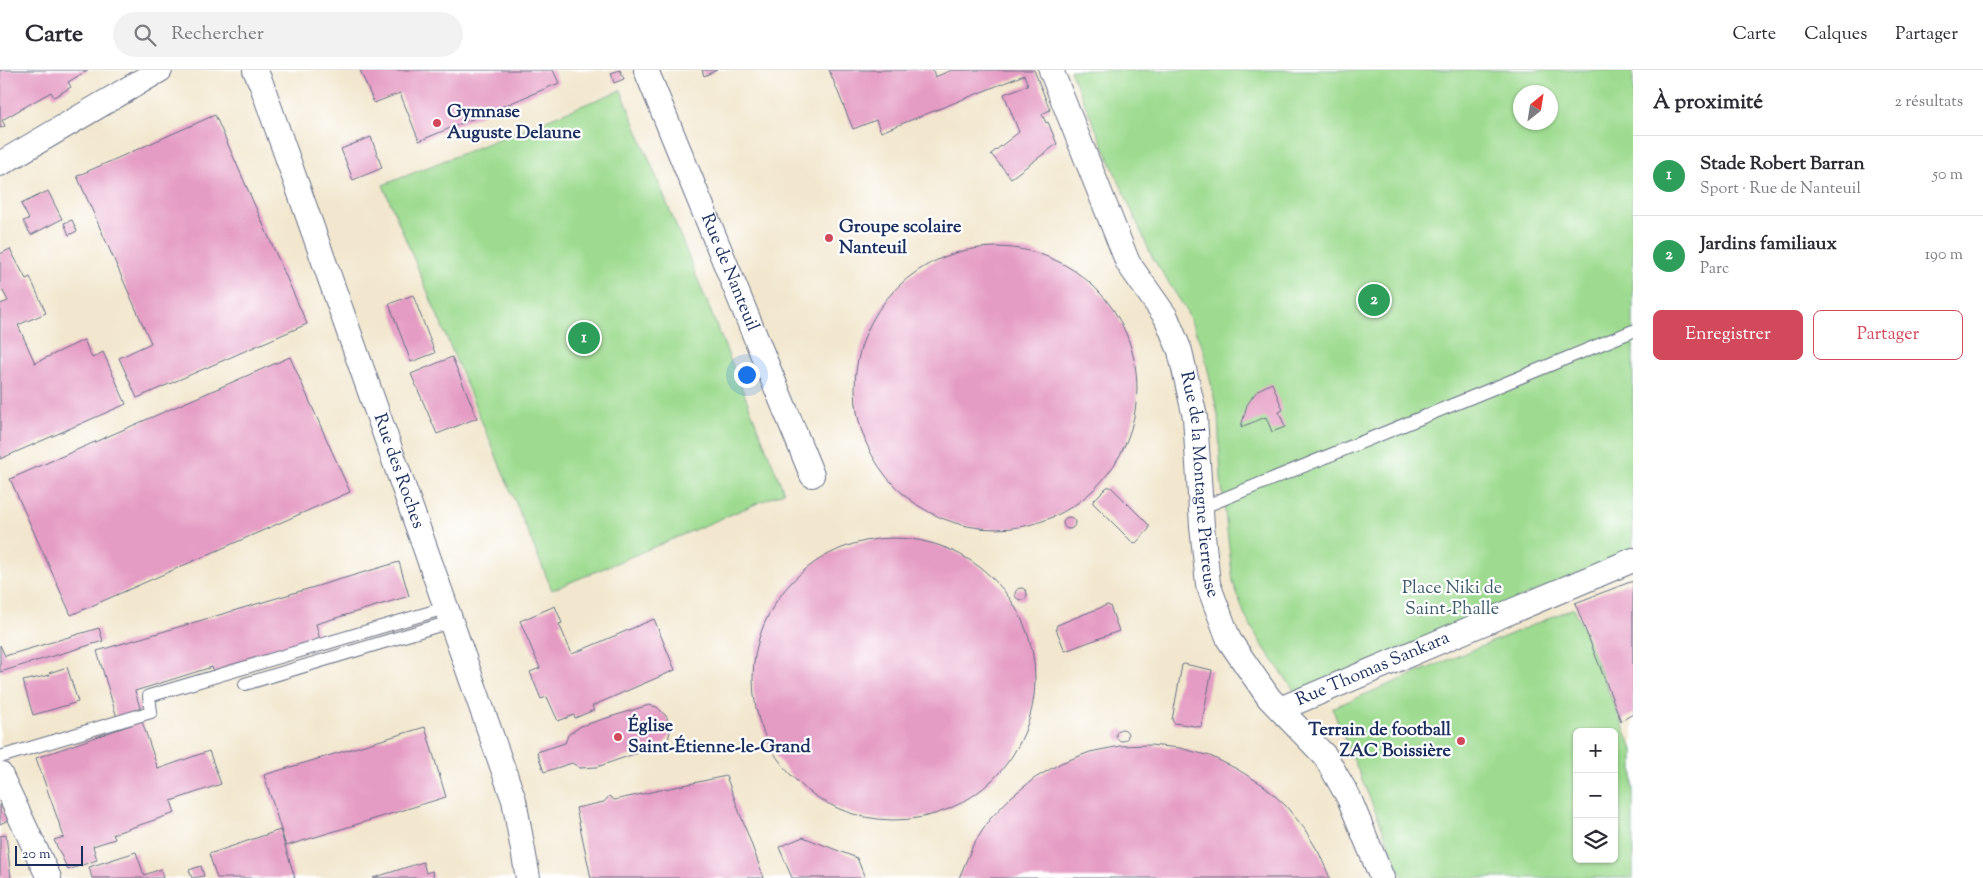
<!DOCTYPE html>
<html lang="fr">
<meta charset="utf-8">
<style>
:root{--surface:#fff;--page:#f2f2f3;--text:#2b2b33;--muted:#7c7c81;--line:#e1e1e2;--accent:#d1495b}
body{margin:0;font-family:"Sorts Mill Goudy",serif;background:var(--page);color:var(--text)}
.controls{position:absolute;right:15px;bottom:15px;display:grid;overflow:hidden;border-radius:8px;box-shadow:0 1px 4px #0004}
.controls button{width:45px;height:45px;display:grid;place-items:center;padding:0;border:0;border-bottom:1px solid var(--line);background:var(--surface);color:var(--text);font:25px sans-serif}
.compass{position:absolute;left:1513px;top:15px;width:45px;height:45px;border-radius:50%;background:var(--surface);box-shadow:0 1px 4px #0004;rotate:30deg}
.scale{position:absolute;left:15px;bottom:12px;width:68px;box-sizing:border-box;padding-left:5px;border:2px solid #1b2f5e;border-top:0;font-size:14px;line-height:18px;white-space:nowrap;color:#1b2f5e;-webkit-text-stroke:4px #fff;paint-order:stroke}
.you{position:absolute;left:746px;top:304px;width:18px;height:18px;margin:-12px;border:4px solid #fff;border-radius:50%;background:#1a73e8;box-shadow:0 0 0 8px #1a73e833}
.badge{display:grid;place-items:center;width:32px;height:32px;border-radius:50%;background:var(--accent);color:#fff;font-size:16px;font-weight:700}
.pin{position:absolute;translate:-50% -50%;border:2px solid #fff;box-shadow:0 1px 5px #0006}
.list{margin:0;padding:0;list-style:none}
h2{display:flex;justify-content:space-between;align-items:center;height:65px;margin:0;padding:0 20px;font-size:21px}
h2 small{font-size:16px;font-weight:400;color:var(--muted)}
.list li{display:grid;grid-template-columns:32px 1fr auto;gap:15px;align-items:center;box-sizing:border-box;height:80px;padding:0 20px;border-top:1px solid var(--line)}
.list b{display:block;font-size:19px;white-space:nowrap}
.list p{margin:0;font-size:16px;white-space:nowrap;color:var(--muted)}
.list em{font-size:16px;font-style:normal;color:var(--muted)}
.actions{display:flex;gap:10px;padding:15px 20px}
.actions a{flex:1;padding:11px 0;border:1px solid var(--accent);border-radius:8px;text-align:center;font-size:18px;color:var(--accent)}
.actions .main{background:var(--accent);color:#fff}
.icon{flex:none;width:28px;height:28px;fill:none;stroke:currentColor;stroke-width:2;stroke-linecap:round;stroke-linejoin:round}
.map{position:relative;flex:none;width:1633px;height:808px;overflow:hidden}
header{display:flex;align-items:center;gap:30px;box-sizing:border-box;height:70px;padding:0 25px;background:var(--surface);border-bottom:1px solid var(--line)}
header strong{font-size:24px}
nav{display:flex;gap:28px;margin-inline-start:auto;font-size:18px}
.search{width:350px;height:45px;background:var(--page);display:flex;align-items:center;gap:12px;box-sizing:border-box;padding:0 18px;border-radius:28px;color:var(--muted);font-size:19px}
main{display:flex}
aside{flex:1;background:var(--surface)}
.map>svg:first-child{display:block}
.green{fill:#9edb90;stroke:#5c8577;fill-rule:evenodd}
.building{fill:#e59cc4}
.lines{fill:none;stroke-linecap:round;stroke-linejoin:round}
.service-casing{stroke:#666f85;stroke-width:14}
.minor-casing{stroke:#666f85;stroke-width:26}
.service{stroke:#fff;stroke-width:12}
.minor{stroke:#fff;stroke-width:24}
.poi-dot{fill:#d1495b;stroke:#fff;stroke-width:2}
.labels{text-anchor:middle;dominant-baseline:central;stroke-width:4.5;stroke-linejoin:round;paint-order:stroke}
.poi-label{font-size:18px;font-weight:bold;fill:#1b2f5e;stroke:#fff;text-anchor:start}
.street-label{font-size:18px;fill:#1b2f5e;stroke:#fff}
.park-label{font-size:18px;fill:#3c5a6a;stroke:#fff}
</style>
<header>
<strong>Carte</strong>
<div class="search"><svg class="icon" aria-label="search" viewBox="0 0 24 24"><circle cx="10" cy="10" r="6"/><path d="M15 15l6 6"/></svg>Rechercher</div>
<nav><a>Carte</a><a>Calques</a><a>Partager</a></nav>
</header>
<main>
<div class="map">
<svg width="1633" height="808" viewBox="0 0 1633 808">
<rect width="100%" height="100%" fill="#fff"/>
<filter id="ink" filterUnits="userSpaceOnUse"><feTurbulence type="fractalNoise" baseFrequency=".02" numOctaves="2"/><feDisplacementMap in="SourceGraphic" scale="10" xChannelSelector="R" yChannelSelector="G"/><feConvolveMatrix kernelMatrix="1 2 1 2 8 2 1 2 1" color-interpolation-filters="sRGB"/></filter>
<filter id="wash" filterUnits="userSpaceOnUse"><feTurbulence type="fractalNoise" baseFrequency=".0096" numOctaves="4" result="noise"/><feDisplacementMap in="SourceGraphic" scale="20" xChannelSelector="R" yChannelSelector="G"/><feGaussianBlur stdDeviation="1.12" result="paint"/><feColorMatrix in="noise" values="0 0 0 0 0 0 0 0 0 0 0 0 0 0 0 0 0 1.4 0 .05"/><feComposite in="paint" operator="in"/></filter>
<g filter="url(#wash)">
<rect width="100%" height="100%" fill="#f2e7ce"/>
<g class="green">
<path d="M 1070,0 L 1633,0 L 1633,480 L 1296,623 L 1260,572 L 1245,546 L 1233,512 L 1221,408 L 1218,345 L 1203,278 L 1185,238 L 1152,187 ZM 1520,22 L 1550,22 L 1550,52 L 1520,52 Z"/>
<polygon points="621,20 784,422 552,520 383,115"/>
<path d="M 1574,538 L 1633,680 L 1633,808 L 1403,808 L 1332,638 ZM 1577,662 L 1614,662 L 1614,789 L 1577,789 Z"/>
</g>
<g id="blocks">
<g class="building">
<polygon points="0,0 88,0 68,12 71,17 54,27 51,22 2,50 5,56 0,58"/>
<polygon points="360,0 553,0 559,13 419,71 400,23 374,33"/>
<polygon points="620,0 624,9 614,13 611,3"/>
<polygon points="702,0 717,0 704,6"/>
<polygon points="829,0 933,0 935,7 952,0 1034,0 1050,40 1042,44 1046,53 1048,52 1057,74 1011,108 991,84 1019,62 1004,24 1028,15 1024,5 881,62 876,50 853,59"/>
<polygon points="215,45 307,254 137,328 119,288 151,273 77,106"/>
<polygon points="371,67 382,98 353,110 341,79"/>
<polygon points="48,121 62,149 31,165 23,151 29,149 21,134"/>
<polygon points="72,150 77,161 69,165 64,153"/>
<circle cx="996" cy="318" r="141"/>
<polygon points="10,179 26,209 30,207 46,243 18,255 35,293 84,270 92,288 103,282 126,334 0,389 0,234 8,231 3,221 0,222 0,184"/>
<polygon points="413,225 435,283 411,292 389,234"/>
<polygon points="290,287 350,422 71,545 10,409"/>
<polygon points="452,287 477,348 437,364 411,304"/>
<polygon points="1272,313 1283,340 1279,342 1285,357 1272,362 1266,347 1241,357 1247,335 1253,326 1258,320"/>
<polygon points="1107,417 1111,417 1149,455 1149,459 1136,473 1132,472 1093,433 1093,431"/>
<circle cx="1069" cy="453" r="6"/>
<circle cx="894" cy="609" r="141"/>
<polygon points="399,492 409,526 316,554 321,574 215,606 212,597 135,621 141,641 117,648 97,581"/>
<polygon points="1633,511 1633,644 1621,651 1575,533"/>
<circle cx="1021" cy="524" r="6"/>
<polygon points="1107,535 1110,536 1119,561 1065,581 1056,559 1057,555"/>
<polygon points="555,536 562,553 559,554 572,584 654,549 675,600 592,636 594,640 575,648 574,645 558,651 547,627 541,629 530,602 540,598 520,551"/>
<polygon points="99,558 103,571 0,602 0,575 5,586"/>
<polygon points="1184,594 1212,600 1201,657 1174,653 1172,650 1182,595"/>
<polygon points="67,597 78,632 33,645 23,611 50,605 49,603"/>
<polygon points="649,635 657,637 667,647 670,662 668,669 663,674 597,697 580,698 572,693 544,702 537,682 565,673 568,665 581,656"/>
<polygon points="142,651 158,699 209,681 221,714 171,731 175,743 113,764 115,769 93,776 97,790 68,800 54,770 64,767 36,688"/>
<polygon points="425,657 446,727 286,776 264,705"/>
<circle cx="1122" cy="665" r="6"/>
<polygon points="1150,675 1180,678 1210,686 1237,699 1263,715 1285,735 1304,758 1319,783 1330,808 959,808 973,775 990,749 1011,727 1035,708 1061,693 1090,682 1120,676"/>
<polygon points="726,706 764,808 591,808 576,738 604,732 609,726 614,730"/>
<polygon points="0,734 8,750 0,754"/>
<polygon points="280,760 295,808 217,808 209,784"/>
<polygon points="6,765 11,808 0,808 0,766"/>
<polygon points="803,767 857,788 865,808 792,808 779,777"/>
<polygon points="136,782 144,805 161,799 163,808 92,808 89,797"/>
<polygon points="423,792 426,803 432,801 434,808 373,808"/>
<polygon points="201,796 204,806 192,808 189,800"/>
</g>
</g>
</g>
<g filter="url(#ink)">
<use href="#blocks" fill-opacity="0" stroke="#666f85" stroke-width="1"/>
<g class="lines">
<g class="service-casing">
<g id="service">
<polyline points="1201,438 1633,261"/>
<polyline points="245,614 450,552"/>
<polyline points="0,687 151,642 149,626 445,538"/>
</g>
</g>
<g class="minor-casing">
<g id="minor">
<path id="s1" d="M 255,0 L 261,13 L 514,730 L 528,808"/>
<path id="s2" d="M 646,0 L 812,405"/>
<path id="s3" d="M 1051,0 L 1128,193 L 1166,247 L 1180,281 L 1195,347 L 1202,456 L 1208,514 L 1229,570 L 1269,628 L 1325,686 L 1349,728 L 1382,808"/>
<polyline points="0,94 160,0"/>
<path id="s4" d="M 1280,639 L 1633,490"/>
<polyline points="0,704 49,808"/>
</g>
</g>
<use href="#service" class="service"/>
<use href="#minor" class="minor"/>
</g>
</g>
<g class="poi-dot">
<circle cx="437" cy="53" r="5"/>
<circle cx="829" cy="168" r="5"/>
<circle cx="618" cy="667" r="5"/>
<circle cx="1461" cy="671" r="5"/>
</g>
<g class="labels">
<g class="poi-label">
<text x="447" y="43">Gymnase<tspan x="447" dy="21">Auguste Delaune</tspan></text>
<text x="839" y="158">Groupe scolaire<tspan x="839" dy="21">Nanteuil</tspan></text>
<text x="628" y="657">Église<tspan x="628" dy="21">Saint-Étienne-le-Grand</tspan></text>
<text x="1451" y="661" text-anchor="end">Terrain de football<tspan x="1451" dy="21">ZAC Boissière</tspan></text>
</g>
<g class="street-label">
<text stroke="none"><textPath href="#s2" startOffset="219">Rue de Nanteuil</textPath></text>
<text stroke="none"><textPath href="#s1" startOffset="426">Rue des Roches</textPath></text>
<text stroke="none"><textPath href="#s3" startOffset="446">Rue de la Montagne Pierreuse</textPath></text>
<text stroke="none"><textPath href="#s4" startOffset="101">Rue Thomas Sankara</textPath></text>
</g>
<g class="park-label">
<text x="1452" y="519">Place Niki de<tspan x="1452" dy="21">Saint-Phalle</tspan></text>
</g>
</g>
</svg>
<div class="controls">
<button>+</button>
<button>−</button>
<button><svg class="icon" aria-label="layers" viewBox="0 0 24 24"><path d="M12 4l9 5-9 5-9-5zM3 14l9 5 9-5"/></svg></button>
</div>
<svg class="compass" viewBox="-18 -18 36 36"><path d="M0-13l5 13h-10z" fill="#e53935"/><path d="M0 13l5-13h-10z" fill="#7c7c81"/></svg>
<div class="scale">20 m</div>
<div class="you"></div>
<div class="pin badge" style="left:584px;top:268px;background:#2e9e5b">1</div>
<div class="pin badge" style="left:1374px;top:230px;background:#2e9e5b">2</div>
</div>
<aside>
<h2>À proximité<small>2 résultats</small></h2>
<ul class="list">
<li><span class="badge" style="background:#2e9e5b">1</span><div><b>Stade Robert Barran</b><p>Sport · Rue de Nanteuil</p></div><em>50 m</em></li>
<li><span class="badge" style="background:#2e9e5b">2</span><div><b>Jardins familiaux</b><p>Parc</p></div><em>190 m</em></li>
</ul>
<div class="actions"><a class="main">Enregistrer</a><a>Partager</a></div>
</aside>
</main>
